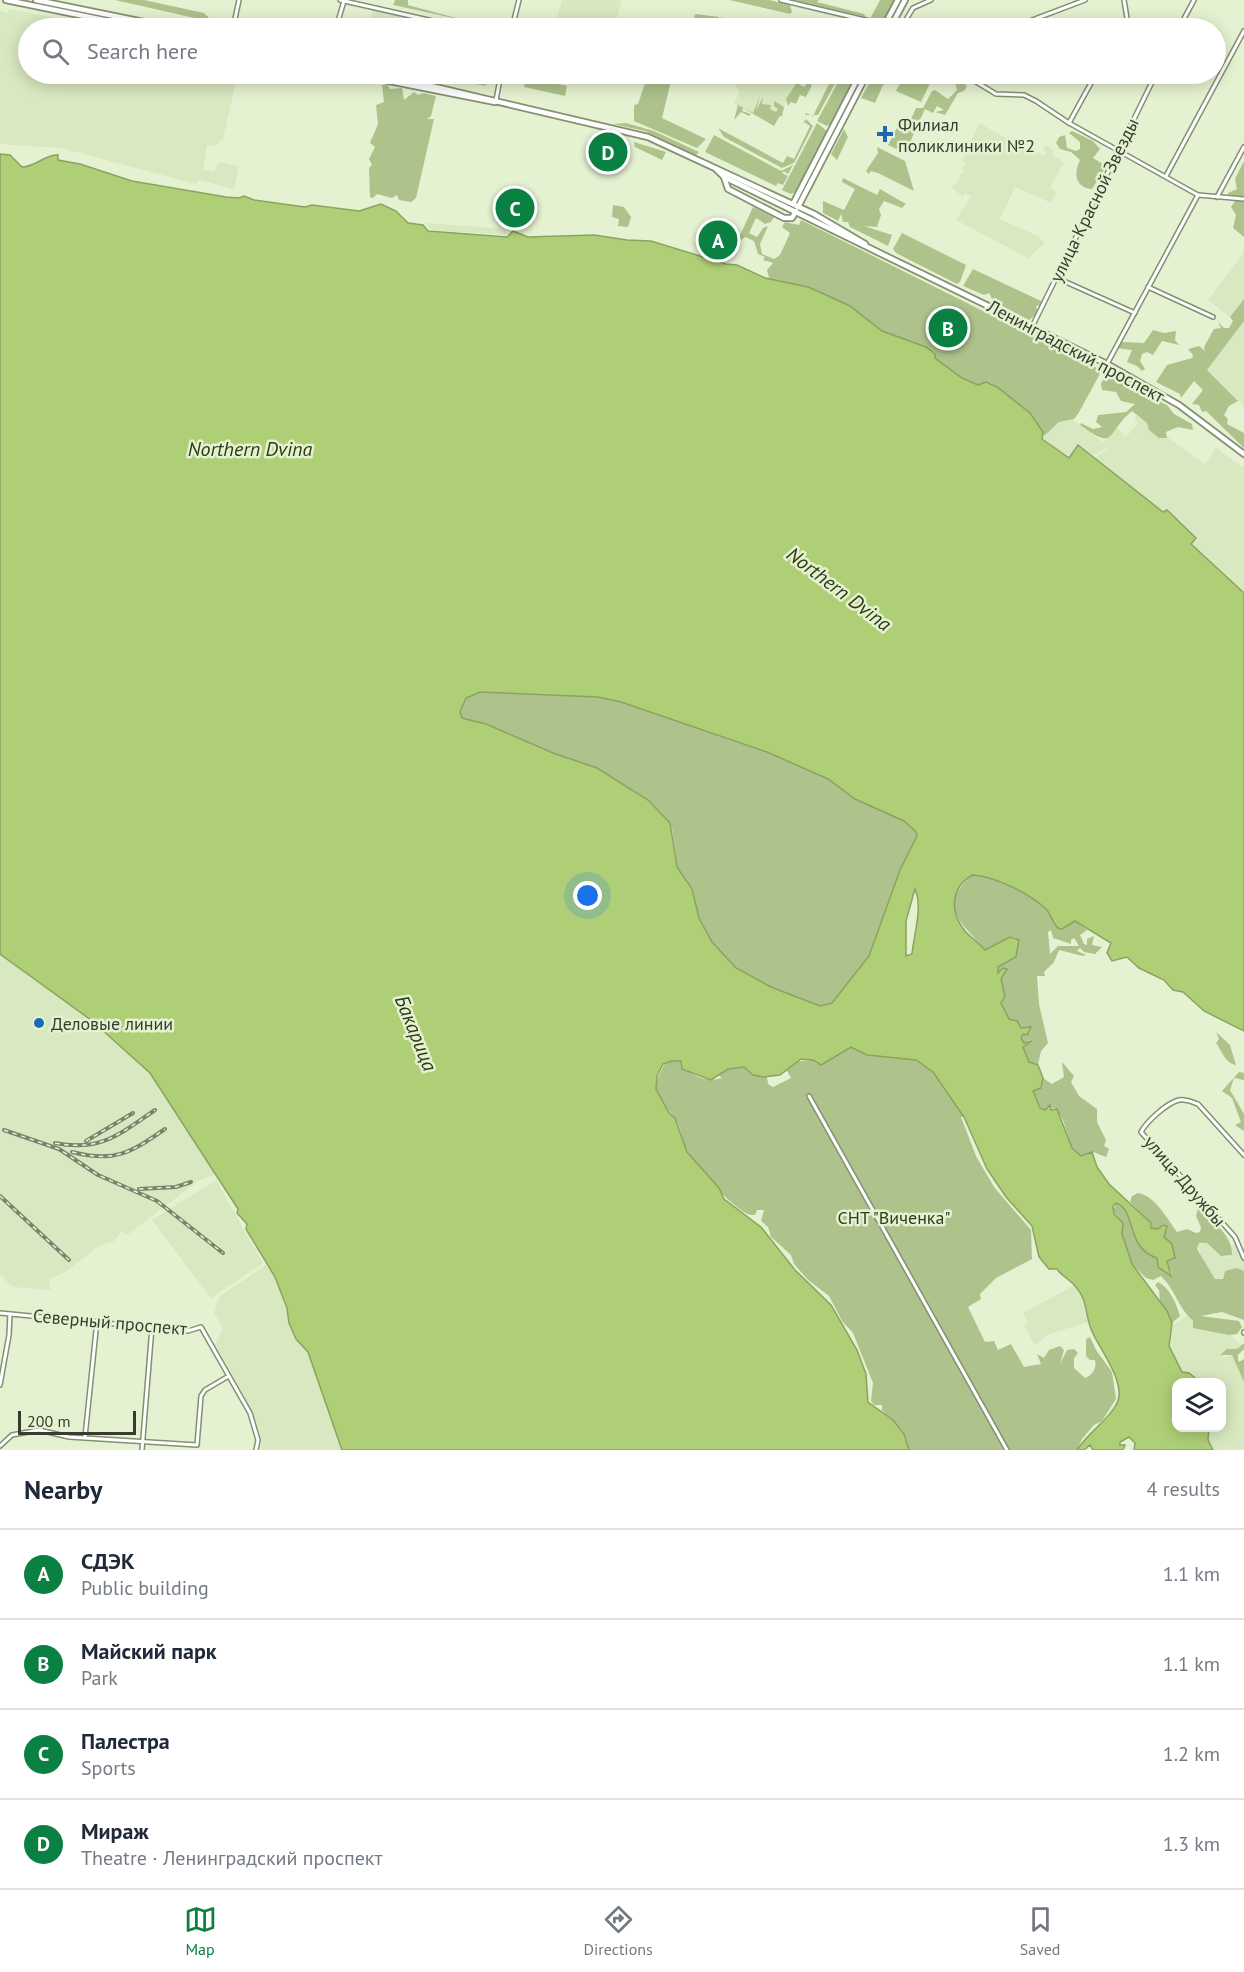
<!DOCTYPE html>
<meta charset="utf-8">
<style>
:root{--surface:#fff;--page:#f2f2f3;--text:#1f2937;--muted:#747a83;--line:#e0e1e3;--accent:#0b8043}
body{margin:0;font-family:"PT Sans",sans-serif;background:var(--page);color:var(--text)}
.controls{position:absolute;right:18px;bottom:18px;display:grid;overflow:hidden;border-radius:12px;box-shadow:0 3px 15px #0003}
.controls button{width:54px;height:54px;display:grid;place-items:center;padding:0;border:0;border-bottom:2px solid var(--line);background:var(--surface);color:var(--text);font:30px sans-serif}
.scale{position:absolute;left:18px;bottom:15px;width:118px;box-sizing:border-box;padding-left:6px;border:3px solid #373c2f;border-top:0;font-size:16px;line-height:21px;white-space:nowrap;color:#373c2f;-webkit-text-stroke:4px #e5f2d1;paint-order:stroke}
.you{position:absolute;left:588px;top:896px;width:21px;height:21px;margin:-15px;border:4px solid #fff;border-radius:50%;background:#1a73e8;box-shadow:0 0 0 9px #1a73e833}
.badge{display:grid;place-items:center;width:39px;height:39px;border-radius:50%;background:var(--accent);color:#fff;font-size:20px;font-weight:700}
.pin{position:absolute;translate:-50% -50%;border:3px solid #fff;box-shadow:0 2px 6px #0006}
.list{margin:0;padding:0;list-style:none}
h2{display:flex;justify-content:space-between;align-items:center;height:78px;margin:0;padding:0 24px;font-size:26px}
h2 small{font-size:20px;font-weight:400;color:var(--muted)}
.list li{display:grid;grid-template-columns:39px 1fr auto;gap:18px;align-items:center;box-sizing:border-box;height:90px;padding:0 24px;border-top:2px solid var(--line)}
.list b{display:block;font-size:22px;white-space:nowrap}
.list p{margin:0;font-size:20px;white-space:nowrap;color:var(--muted)}
.list em{font-size:20px;font-style:normal;color:var(--muted)}
.icon{flex:none;width:33px;height:33px;fill:none;stroke:currentColor;stroke-width:2;stroke-linecap:round;stroke-linejoin:round}
.map{position:relative;flex:none;width:1244px;height:1450px;overflow:hidden}
.search{position:absolute;background:var(--surface);box-shadow:0 3px 15px #0003;left:18px;right:18px;top:18px;height:66px;display:flex;align-items:center;gap:15px;box-sizing:border-box;padding:0 21px;border-radius:33px;color:var(--muted);font-size:22px}
.sheet{height:438px;background:var(--surface)}
nav{display:flex;justify-content:space-around;align-items:center;box-sizing:border-box;height:84px;border-top:2px solid var(--line);background:var(--surface);font-size:16px;color:var(--muted)}
nav a{display:grid;justify-items:center;gap:3px}
nav .on{color:var(--accent)}
.map>svg:first-child{display:block}
.built{fill:#d8e8c0}
.green{fill:#aec28c;fill-rule:evenodd}
.water{fill:#afcf76;stroke:#8ba361;stroke-width:1.5;fill-rule:evenodd}
.lines{fill:none;stroke-linecap:round;stroke-linejoin:round}
.street-casing{stroke:#849072;stroke-width:6}
.secondary-casing{stroke:#849072;stroke-width:8}
.primary-casing{stroke:#849072;stroke-width:8}
.street{stroke:#fff;stroke-width:3}
.secondary{stroke:#fff;stroke-width:4.5}
.primary{stroke:#fff;stroke-width:4.5}
.rail-casing{stroke:#7a826d;stroke-width:4}
.rail{stroke:#e5f2d1;stroke-width:1.5;stroke-dasharray:4.5;stroke-linecap:butt}
.poi-dot{fill:#1c69b8;stroke:#e5f2d1;stroke-width:2}
.labels{text-anchor:middle;dominant-baseline:central;stroke-width:5;stroke-linejoin:round;paint-order:stroke}
.poi-label{font-size:18px;fill:#373c2f;stroke:#e5f2d1;text-anchor:start}
.street-label{font-size:18px;fill:#373c2f;stroke:#e5f2d1}
.park-label{font-size:18px;fill:#323e19;stroke:#e5f2d1}
.water-label{font-size:20px;font-style:italic;fill:#2d3a15;stroke:#e5f2d1}
</style>
<div class="map">
<svg width="1244" height="1450" viewBox="0 0 1244 1450">
<rect width="100%" height="100%" fill="#e5f2d1"/>
<g class="built">
<polygon points="562,0 622,0 614,28 563,28 563,26 559,24 558,15"/>
<polygon points="9,9 110,28 28,28 28,74 238,74 223,138 216,146 207,145 203,170 214,171 220,162 239,166 234,189 199,180 196,184 61,148 0,144 0,11 8,13"/>
<polygon points="373,9 412,19 448,28 368,28"/>
<polygon points="736,74 790,74 799,79 774,124 734,104 739,93 736,85 731,83"/>
<polygon points="979,123 1015,143 1016,140 1032,152 1033,150 1044,156 1046,153 1042,150 1046,145 1054,151 1052,155 1064,162 1050,188 1057,192 1051,203 1015,187 1000,219 1038,236 1045,243 1028,258 956,220 971,196 965,193 963,197 950,186 958,182 959,176 964,171 962,169 966,163 962,162"/>
<polygon points="425,223 507,229 506,235 432,230"/>
<polygon points="1244,253 1244,299 1230,317 1208,300"/>
<polygon points="1244,321 1244,406 1207,370"/>
<polygon points="1137,416 1205,464 1216,448 1244,468 1244,593 1190,543 1196,538 1167,511 1163,512 1095,458 1112,446 1093,455 1082,447 1070,458 1041,439 1059,422 1070,418 1103,442 1117,428 1126,437 1138,423 1134,419"/>
<polygon points="0,954 91,1020 143,1066 145,1064 215,1174 198,1181 127,1235 122,1230 113,1242 100,1245 67,1271 49,1280 51,1290 13,1287 0,1275"/>
<polygon points="216,1180 263,1263 211,1298 152,1220"/>
<polygon points="1238,1242 1244,1259 1244,1271 1225,1271 1223,1278 1215,1279 1201,1257 1198,1244 1207,1243 1227,1258 1233,1253 1231,1247"/>
<polygon points="266,1265 275,1277 287,1308 289,1323 296,1339 308,1352 342,1450 261,1450 261,1438 250,1406 215,1345 223,1328 214,1313 220,1296"/>
<polygon points="1075,1285 1088,1311 1089,1322 1049,1334 1035,1345 1024,1326 1028,1323 1023,1313"/>
<polygon points="1187,1316 1193,1321 1193,1328 1231,1335 1240,1345 1237,1349 1227,1349 1221,1353 1224,1357 1232,1355 1244,1382 1244,1450 1213,1450 1208,1440 1209,1428 1222,1428 1222,1382 1200,1382 1188,1372 1182,1372 1171,1353 1168,1344 1173,1325"/>
</g>
<g class="green">
<polygon points="115,0 144,0 204,13 209,18 208,21"/>
<polygon points="395,0 408,0 408,5 467,21 393,5"/>
<polygon points="729,0 769,0 790,5 792,12 790,14"/>
<polygon points="793,0 819,0 817,2 864,14 866,17"/>
<polygon points="880,0 895,0 885,18 881,21 870,19"/>
<polygon points="696,14 719,17 718,22 721,24 721,17 724,18 724,28 700,28 694,16"/>
<polygon points="422,74 453,75 478,81 484,76 486,86"/>
<polygon points="648,74 671,81 662,118 706,139 697,148 634,121 634,105 638,104"/>
<polygon points="834,74 840,74 818,115 805,115 806,113 813,116"/>
<polygon points="874,74 888,74 875,103 861,98"/>
<path d="M 905,74 C 923,73 956,68 967,86 L 964,91 L 958,93 L 945,115 L 935,112 L 944,110 L 937,106 L 933,113 L 925,109 L 906,151 L 902,149 L 901,151 L 888,145 L 899,124 L 907,128 L 916,108 L 923,108 L 932,91 L 935,90 L 948,99 L 957,90 L 955,83 L 934,75 L 921,102 L 896,91 Z"/>
<polygon points="527,76 567,86 565,96 524,87"/>
<polygon points="851,78 851,86 831,124 827,126 817,121 837,84"/>
<polygon points="799,79 802,80 800,85 804,87 808,82 812,85 806,97 800,95 796,104 791,102 788,106 786,99"/>
<polygon points="382,85 388,85 390,89 402,88 404,100 414,92 418,95 423,93 436,96 431,116 427,119 434,119 416,198 411,202 399,200 397,195 392,198 377,194 373,198 370,197 369,168 372,165 369,159 375,147 370,143 378,124 376,105 384,102"/>
<polygon points="760,96 756,111 763,97 762,104 771,105 770,109 776,112 778,109 774,106 774,101 784,107 782,116 779,117 774,126 743,108 742,111 751,114 749,116 741,112 734,120 738,105 753,113"/>
<polygon points="806,119 813,126 794,163 782,168 724,137 718,128 783,163 787,156 794,159 810,126 804,122 800,126"/>
<polygon points="626,123 654,131 699,152 696,155 645,131 613,124"/>
<polygon points="817,123 827,131 796,192 791,194 782,190"/>
<polygon points="844,129 848,137 837,160 831,154"/>
<path d="M 1072,131 L 1093,141 L 1100,149 L 1093,158 L 1103,164 L 1104,170 L 1092,189 C 1074,187 1074,173 1080,160 L 1071,152 L 1060,149 L 1056,143 L 1059,137 L 1065,135 L 1067,148 L 1076,151 L 1080,149 L 1080,142 L 1069,133 Z"/>
<polygon points="714,135 781,171 793,165 788,174 784,171 782,173 788,176 783,185 778,183 776,186 705,152"/>
<polygon points="634,142 666,152 662,160 635,147"/>
<polygon points="877,147 905,161 914,191 878,173 871,171 869,174 866,171 878,153"/>
<polygon points="1244,161 1244,198 1229,196 1228,193 1237,189 1235,179"/>
<polygon points="843,178 877,195 880,189 906,204 902,208 884,201 879,209 881,215 877,227 864,226 892,235 888,246 850,227 848,222 843,222 841,214 838,221 823,213 823,201 844,210 855,189 842,182"/>
<polygon points="1235,201 1244,201 1244,237 1233,228 1236,215 1231,207"/>
<polygon points="613,205 624,207 631,217 628,227 618,226 619,219 612,217"/>
<polygon points="753,207 774,217 771,222 765,224 756,218 749,233 757,237 763,228 768,226 760,244 762,254 774,259 780,255 790,233 782,227 785,222 799,225 801,220 1099,369 1101,372 1078,414 1074,419 1059,422 1044,436 1030,413 991,383 978,385 962,378 914,343 882,331 850,306 824,294 769,278 767,270 773,263 763,260 765,257 758,254 754,241 745,237 736,244"/>
<polygon points="902,233 966,265 960,282 957,284 896,253 893,249"/>
<polygon points="973,269 1041,301 1043,304 1036,306 1038,313 1029,320 993,301 989,293 984,295 963,286"/>
<polygon points="1244,299 1244,321 1207,370 1238,401 1229,406 1224,415 1228,419 1227,424 1244,433 1244,448 1206,411 1202,412 1199,405 1192,404 1203,390 1194,381 1181,398 1180,394 1156,382 1167,365 1192,358 1193,355 1188,349 1199,346 1205,351 1204,347 1214,329 1221,328 1218,322 1224,328 1229,328 1233,321 1230,317"/>
<polygon points="1153,330 1164,333 1176,331 1175,340 1179,345 1162,341 1153,355 1147,352 1142,354 1140,361 1145,369 1142,371 1137,366 1127,362 1132,350 1117,348 1122,342 1144,343"/>
<path d="M 1106,373 L 1137,385 L 1152,398 L 1167,405 L 1174,414 L 1192,424 L 1193,430 L 1178,427 L 1166,432 L 1167,438 L 1159,438 L 1149,430 L 1147,423 L 1132,411 C 1105,433 1117,452 1080,425 L 1081,423 L 1093,429 L 1102,427 L 1096,422 L 1098,415 L 1126,412 L 1135,404 L 1121,401 L 1116,392 L 1102,390 L 1101,384 Z"/>
<path d="M 480,692 L 598,697 L 621,702 C 690,724 762,745 827,778 C 837,784 846,794 857,799 C 871,807 914,819 917,836 L 900,870 L 869,956 L 832,1003 L 820,1006 L 771,987 L 736,968 L 712,942 L 699,918 L 692,889 L 677,867 L 672,828 L 648,800 L 597,768 L 553,753 L 486,724 L 462,718 L 460,712 L 466,698 Z"/>
<path d="M 972,875 C 995,877 1028,893 1045,908 C 1051,913 1052,922 1058,928 L 1062,929 L 1075,921 L 1087,930 L 1080,935 L 1084,944 L 1087,945 L 1087,939 L 1094,936 L 1092,945 L 1102,947 L 1095,954 L 1084,952 L 1080,948 L 1077,951 L 1086,955 L 1083,956 L 1059,950 L 1054,962 L 1044,972 L 1045,976 L 1037,976 L 1039,1004 L 1048,1043 L 1041,1051 L 1038,1065 L 1029,1062 L 1023,1047 L 1032,1042 L 1030,1040 L 1024,1043 L 1021,1036 L 1023,1034 L 1027,1035 L 1031,1027 L 1020,1028 L 1017,1021 L 1009,1019 L 1001,1003 L 1005,996 L 1001,979 L 1007,969 L 1003,968 L 998,973 L 998,967 L 1014,959 L 1018,942 L 1014,937 L 1010,937 L 985,950 C 963,923 935,908 972,875 ZM 1051,930 L 1053,938 L 1071,944 L 1071,940 L 1074,938 L 1079,946 L 1058,946 L 1050,954 L 1048,932 Z"/>
<path d="M 1216,1032 L 1230,1045 L 1236,1065 C 1225,1063 1222,1051 1216,1043 L 1219,1039 Z"/>
<path d="M 851,1047 L 867,1055 L 915,1060 L 923,1064 L 933,1072 L 964,1117 L 961,1117 L 976,1156 L 994,1187 L 1031,1230 L 1032,1259 L 996,1278 L 980,1294 L 981,1299 L 968,1307 L 985,1342 L 994,1341 L 998,1350 L 1011,1344 L 1024,1367 L 1041,1364 L 1037,1354 L 1044,1358 L 1049,1350 L 1060,1346 L 1064,1350 L 1060,1364 L 1067,1350 L 1074,1349 L 1078,1353 L 1074,1358 L 1074,1368 L 1085,1378 C 1093,1375 1097,1367 1095,1360 L 1090,1360 L 1086,1356 L 1086,1339 L 1090,1337 L 1096,1350 L 1112,1372 L 1116,1399 L 1102,1421 L 1094,1425 L 1082,1439 L 1077,1450 L 909,1450 L 904,1434 L 882,1410 L 882,1405 L 874,1405 L 871,1401 L 873,1383 L 853,1333 L 842,1321 L 829,1296 L 808,1280 L 794,1264 L 791,1255 L 771,1237 L 768,1227 L 761,1221 L 764,1210 L 757,1210 L 755,1215 L 750,1215 C 731,1207 698,1170 687,1150 C 682,1141 682,1129 676,1120 C 670,1111 658,1101 656,1090 C 655,1081 659,1076 662,1069 C 666,1061 672,1059 681,1061 C 690,1076 706,1083 722,1078 L 719,1076 L 726,1069 L 744,1067 L 755,1075 L 767,1076 L 768,1084 L 773,1087 L 791,1078 L 786,1069 C 796,1060 801,1061 813,1060 L 817,1064 L 826,1062 Z"/>
<polygon points="1062,1062 1074,1076 1071,1082 1079,1096 1097,1109 1097,1122 1106,1140 1104,1146 1109,1149 1106,1157 1093,1152 1081,1156 1072,1148 1063,1120 1056,1109 1048,1107 1045,1110 1042,1110 1033,1094 1034,1089 1042,1088 1043,1078 1052,1084 1064,1077"/>
<polygon points="1239,1072 1244,1073 1244,1080 1234,1078 1230,1090 1244,1114 1244,1131 1235,1125 1241,1122 1232,1098 1222,1091"/>
<path d="M 1138,1193 C 1156,1196 1167,1219 1177,1232 L 1187,1229 L 1196,1233 L 1200,1232 L 1201,1227 L 1196,1216 L 1198,1208 L 1203,1209 C 1213,1224 1233,1235 1232,1255 L 1221,1256 L 1207,1243 L 1199,1243 L 1197,1249 L 1215,1279 L 1223,1279 L 1225,1271 L 1237,1268 L 1244,1271 L 1244,1320 L 1222,1312 L 1201,1316 L 1239,1321 L 1242,1327 L 1237,1334 L 1229,1335 L 1193,1328 L 1193,1321 C 1178,1308 1175,1289 1161,1276 L 1153,1280 L 1146,1278 L 1132,1264 L 1122,1234 L 1123,1223 L 1113,1211 L 1116,1203 C 1137,1210 1125,1248 1157,1258 L 1158,1267 L 1170,1276 L 1172,1274 L 1167,1261 L 1175,1259 L 1172,1244 L 1164,1237 L 1166,1228 L 1152,1229 L 1151,1223 L 1130,1202 L 1132,1196 Z"/>
<path d="M 1158,1282 C 1170,1288 1176,1303 1180,1316 L 1172,1323 L 1160,1303 L 1159,1290 L 1155,1285 Z"/>
<polygon points="1244,1343 1244,1349 1238,1355 1238,1360 1239,1362 1244,1359 1244,1382 1232,1355 1220,1355 1227,1349 1237,1349"/>
</g>
<path class="water" d="M 0,154 L 10,155 L 22,167 C 36,167 45,154 58,155 L 58,160 L 80,164 L 132,181 L 226,197 L 239,198 L 244,196 L 254,200 L 305,207 L 312,205 L 359,211 L 381,204 L 396,211 L 408,223 L 423,225 L 428,231 L 507,237 L 513,231 L 528,237 L 594,235 L 627,240 L 651,241 L 726,264 L 737,265 L 765,278 L 808,287 L 824,294 L 850,306 L 882,331 L 926,347 L 935,354 L 935,358 L 962,378 L 978,385 L 986,382 L 997,387 L 1030,413 L 1043,432 L 1042,439 L 1069,458 L 1078,445 L 1163,512 L 1167,510 L 1196,538 L 1191,544 L 1244,593 L 1244,1031 L 1204,1011 L 1183,992 L 1173,990 L 1164,980 L 1139,968 L 1127,957 L 1112,961 L 1107,953 L 1111,943 L 1075,921 L 1062,929 L 1058,928 C 1052,922 1051,914 1046,909 C 1029,893 996,877 973,875 C 951,886 949,912 965,931 C 970,937 979,943 985,950 L 1010,937 L 1019,940 L 1016,957 L 998,967 L 998,973 L 1003,968 L 1007,969 L 1001,979 L 1005,996 L 1001,1003 L 1009,1019 L 1017,1021 L 1021,1028 L 1031,1027 L 1027,1035 L 1023,1034 L 1021,1038 L 1024,1043 L 1032,1041 L 1023,1047 L 1029,1062 L 1038,1065 L 1043,1078 L 1041,1088 L 1033,1091 L 1040,1108 L 1045,1110 L 1050,1105 L 1051,1110 L 1057,1109 L 1072,1148 L 1081,1156 L 1092,1152 L 1097,1167 L 1109,1184 L 1151,1223 L 1151,1228 L 1158,1229 L 1163,1225 L 1167,1226 L 1164,1237 L 1172,1244 L 1175,1258 L 1167,1261 L 1171,1276 L 1158,1267 L 1157,1258 C 1125,1248 1137,1210 1116,1203 L 1113,1206 L 1114,1214 L 1123,1223 L 1122,1234 L 1132,1264 L 1167,1311 L 1172,1323 L 1169,1346 L 1182,1372 L 1189,1373 L 1200,1382 L 1176,1382 L 1176,1428 L 1209,1428 L 1208,1440 L 1213,1450 L 1134,1450 L 1135,1443 L 1129,1437 L 1120,1442 L 1120,1445 L 1125,1445 L 1123,1450 L 1093,1450 L 1090,1445 L 1084,1450 L 1077,1450 C 1088,1433 1107,1421 1116,1405 C 1129,1384 1098,1348 1091,1329 C 1085,1314 1088,1301 1076,1287 C 1070,1279 1061,1276 1057,1269 L 1049,1269 L 1039,1257 L 1032,1226 L 1006,1197 L 987,1169 L 964,1117 L 933,1072 L 916,1060 L 867,1055 L 851,1047 L 821,1065 L 813,1060 L 801,1059 L 780,1075 L 763,1077 L 753,1075 L 744,1067 L 728,1069 L 711,1080 L 682,1069 L 681,1061 L 672,1061 L 663,1064 L 657,1076 L 656,1089 L 669,1113 L 675,1118 L 687,1152 L 719,1188 L 724,1199 L 761,1227 L 795,1270 L 831,1305 L 857,1350 L 866,1374 L 868,1402 L 893,1420 L 904,1434 L 909,1450 L 342,1450 L 308,1352 L 296,1339 L 289,1323 L 287,1308 L 275,1277 L 246,1229 L 247,1224 L 237,1213 L 238,1209 L 150,1073 L 91,1020 L 0,954 ZM 480,692 L 598,697 L 621,702 L 767,752 L 828,779 L 855,799 L 904,821 L 916,832 L 917,836 L 900,870 L 869,956 L 832,1003 L 820,1006 L 771,987 L 736,968 L 712,942 L 699,918 L 692,889 L 677,867 L 670,823 L 648,800 L 597,768 L 553,753 L 486,724 L 462,718 L 460,712 L 466,698 ZM 915,889 C 923,908 914,933 912,954 L 906,956 L 906,921 Z"/>
<g class="lines">
<g class="street-casing">
<g id="street">
<polyline points="340,0 464,28"/>
<polyline points="781,0 878,23 886,28"/>
<polyline points="1030,21 1033,28"/>
<polyline points="233,28 239,0"/>
<polyline points="336,28 344,1"/>
<polyline points="512,28 519,0"/>
<polyline points="901,28 913,8 931,0"/>
<polyline points="1011,28 1085,0"/>
<polyline points="1121,28 1127,18 1124,0"/>
<polyline points="1179,28 1194,0"/>
<polyline points="963,74 996,94 1024,95 1036,101 1069,123 1198,195 1244,199"/>
<polyline points="496,100 501,74"/>
<polyline points="1069,123 1096,74"/>
<polyline points="1166,176 1244,31"/>
<polyline points="1217,197 1244,147"/>
<polyline points="1057,278 1135,313"/>
<polyline points="1148,287 1213,317"/>
<polyline points="1032,327 1156,74"/>
<polyline points="1107,364 1198,195"/>
<polyline points="809,1096 1007,1450"/>
<path d="M 1244,1155 L 1198,1104 C 1192,1102 1186,1099 1179,1100 C 1167,1103 1147,1121 1141,1132 L 1235,1237 L 1244,1258"/>
<polyline points="0,1313 188,1331 201,1327 250,1413 258,1440 256,1450"/>
<polyline points="1244,1332 1244,1333"/>
<polyline points="0,1385 9,1335 10,1314"/>
<polyline points="85,1437 97,1321"/>
<polyline points="0,1446 12,1435 39,1430 69,1437 197,1445 201,1396 205,1390 227,1377"/>
<polyline points="142,1450 152,1327"/>
</g>
</g>
<g class="secondary-casing">
<g id="secondary">
<polyline points="883,28 898,0"/>
<polyline points="890,28 905,0"/>
<polyline points="724,177 728,189 784,218 792,218 796,211"/>
<polyline points="793,204 860,74"/>
<polyline points="798,207 867,74"/>
</g>
</g>
<g class="primary-casing">
<g id="primary">
<polyline points="6,0 143,28"/>
<polyline points="36,0 173,28"/>
<polyline points="354,74 495,102"/>
<polyline points="380,74 648,137 814,214 865,244"/>
<polyline points="716,169 724,177 1107,364 1179,405 1244,454"/>
</g>
</g>
<use href="#street" class="street"/>
<use href="#secondary" class="secondary"/>
<use href="#primary" class="primary"/>
<g class="rail-casing">
<g id="rail">
<polyline points="4,1130 59,1149 98,1175 157,1201 223,1253"/>
<polyline points="86,1141 133,1113"/>
<path d="M 55,1143 C 100,1152 120,1134 155,1110"/>
<path d="M 72,1152 C 115,1163 130,1153 165,1129"/>
<polyline points="139,1189 176,1187 191,1182"/>
<polyline points="0,1196 69,1260"/>
</g>
</g>
<use href="#rail" class="rail"/>
</g>
<g class="poi-dot">
<path d="M882 125h6v6h6v6h-6v6h-6v-6h-6v-6h6z"/>
<circle cx="39" cy="1023" r="6"/>
</g>
<g class="labels">
<g class="poi-label">
<text x="898" y="124">Филиал<tspan x="898" dy="21">поликлиники №2</tspan></text>
<text x="51" y="1023">Деловые линии</text>
</g>
<g class="street-label">
<text transform="translate(1094 200) rotate(-64)">улица Красной Звезды</text>
<text transform="translate(1076 351) rotate(28)">Ленинградский проспект</text>
<text transform="translate(1185 1181) rotate(49)">улица Дружбы</text>
<text transform="translate(110 1322) rotate(5)">Северный проспект</text>
</g>
<g class="park-label">
<text x="894" y="1217">СНТ "Виченка"</text>
</g>
<g class="water-label">
<text x="250" y="449">Northern Dvina</text>
<text transform="translate(839 589) rotate(37)">Northern Dvina</text>
<text transform="translate(416 1033) rotate(68)">Бакарица</text>
</g>
</g>
</svg>
<div class="controls">
<button><svg class="icon" aria-label="layers" viewBox="0 0 24 24"><path d="M12 4l9 5-9 5-9-5zM3 14l9 5 9-5"/></svg></button>
</div>
<div class="scale">200 m</div>
<div class="you"></div>
<div class="pin badge" style="left:718px;top:240px">A</div>
<div class="pin badge" style="left:948px;top:328px">B</div>
<div class="pin badge" style="left:515px;top:208px">C</div>
<div class="pin badge" style="left:608px;top:152px">D</div>
<div class="search"><svg class="icon" aria-label="search" viewBox="0 0 24 24"><circle cx="10" cy="10" r="6"/><path d="M15 15l6 6"/></svg>Search here</div>
</div>
<section class="sheet">
<h2>Nearby<small>4 results</small></h2>
<ul class="list">
<li><span class="badge">A</span><div><b>СДЭК</b><p>Public building</p></div><em>1.1 km</em></li>
<li><span class="badge">B</span><div><b>Майский парк</b><p>Park</p></div><em>1.1 km</em></li>
<li><span class="badge">C</span><div><b>Палестра</b><p>Sports</p></div><em>1.2 km</em></li>
<li><span class="badge">D</span><div><b>Мираж</b><p>Theatre · Ленинградский проспект</p></div><em>1.3 km</em></li>
</ul>
</section>
<nav>
<a class="on"><svg class="icon" aria-label="map" viewBox="0 0 24 24"><path d="M3 6l6-2 6 2 6-2v14l-6 2-6-2-6 2zM9 4v14M15 6v14"/></svg>Map</a>
<a><svg class="icon" aria-label="directions" viewBox="0 0 24 24"><path d="M12 3l9 9-9 9-9-9zM9 14v-3h6M13 9l2 2-2 2"/></svg>Directions</a>
<a><svg class="icon" aria-label="saved" viewBox="0 0 24 24"><path d="M7 4h10v16l-5-4-5 4z"/></svg>Saved</a>
</nav>
